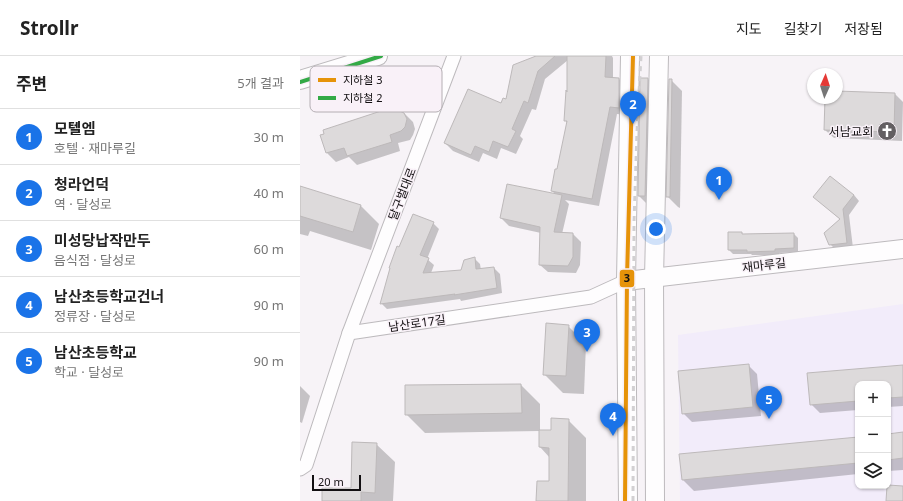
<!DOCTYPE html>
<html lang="ko">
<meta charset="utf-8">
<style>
:root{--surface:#fff;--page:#f2f2f2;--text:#222;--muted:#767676;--line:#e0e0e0;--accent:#1a73e8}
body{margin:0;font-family:"Noto Sans","Noto Sans KR",sans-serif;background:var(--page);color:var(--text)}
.controls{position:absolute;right:12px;bottom:12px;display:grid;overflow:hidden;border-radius:8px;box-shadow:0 1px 3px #0004}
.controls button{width:36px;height:36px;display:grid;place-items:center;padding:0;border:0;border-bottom:1px solid var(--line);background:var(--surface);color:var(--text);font:20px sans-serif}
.compass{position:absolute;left:507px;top:12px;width:36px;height:36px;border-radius:50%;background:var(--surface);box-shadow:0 1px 3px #0004;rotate:3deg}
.scale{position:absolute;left:12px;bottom:10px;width:49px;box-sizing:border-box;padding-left:4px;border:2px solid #131012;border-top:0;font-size:11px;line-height:14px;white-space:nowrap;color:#131012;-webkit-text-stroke:3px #f9f1f8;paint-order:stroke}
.you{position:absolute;left:356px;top:173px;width:14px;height:14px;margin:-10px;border:3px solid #fff;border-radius:50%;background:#1a73e8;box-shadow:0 0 0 6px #1a73e833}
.badge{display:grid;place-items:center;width:26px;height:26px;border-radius:50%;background:var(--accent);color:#fff;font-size:13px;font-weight:700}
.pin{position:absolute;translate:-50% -33px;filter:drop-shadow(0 1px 2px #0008)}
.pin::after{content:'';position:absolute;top:21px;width:14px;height:12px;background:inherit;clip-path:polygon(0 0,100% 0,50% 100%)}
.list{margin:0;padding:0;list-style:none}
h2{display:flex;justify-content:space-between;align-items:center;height:52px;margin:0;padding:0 16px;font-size:17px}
h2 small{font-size:13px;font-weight:400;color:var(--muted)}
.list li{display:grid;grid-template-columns:26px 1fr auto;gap:12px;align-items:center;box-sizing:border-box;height:56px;padding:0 16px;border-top:1px solid var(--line)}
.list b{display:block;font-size:15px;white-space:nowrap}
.list p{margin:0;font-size:13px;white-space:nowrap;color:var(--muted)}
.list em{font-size:13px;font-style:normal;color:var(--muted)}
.icon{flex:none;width:22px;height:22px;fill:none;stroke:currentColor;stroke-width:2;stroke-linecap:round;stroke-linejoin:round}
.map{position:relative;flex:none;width:603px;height:445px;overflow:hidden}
header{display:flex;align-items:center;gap:24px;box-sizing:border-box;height:56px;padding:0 20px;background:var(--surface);border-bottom:1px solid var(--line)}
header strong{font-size:19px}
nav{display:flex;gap:22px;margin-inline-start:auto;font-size:14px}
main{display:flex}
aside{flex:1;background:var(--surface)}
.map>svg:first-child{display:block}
.education{fill:#f2ecfa;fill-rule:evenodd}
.shadow{fill:#0003}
.building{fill:#dddadb;stroke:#bdb9ba}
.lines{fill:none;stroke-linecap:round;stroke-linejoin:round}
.street-casing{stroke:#bdbabd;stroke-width:15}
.secondary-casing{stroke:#bdbabd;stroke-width:20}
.street{stroke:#fefdfe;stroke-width:13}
.secondary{stroke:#fefdfe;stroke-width:18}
.rail{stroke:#d2d0d2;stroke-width:3;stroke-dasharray:5 5;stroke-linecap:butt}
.metro-1-casing{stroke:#f9f1f8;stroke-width:7}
.metro-2-casing{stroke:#f9f1f8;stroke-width:7}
.metro-1{stroke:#e69309;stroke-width:4}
.metro-2{stroke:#33aa46;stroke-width:4}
.labels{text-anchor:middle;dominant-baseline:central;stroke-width:3;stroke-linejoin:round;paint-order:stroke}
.poi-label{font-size:12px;fill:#131012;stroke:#f9f1f8;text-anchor:end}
.street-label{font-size:12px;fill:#131012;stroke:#f9f1f8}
.key{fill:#f9f1f8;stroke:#b4aeb3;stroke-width:1}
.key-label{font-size:11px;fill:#131012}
.line-badge{stroke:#f9f1f8;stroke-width:1.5}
.pale-badge-label{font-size:11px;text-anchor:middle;font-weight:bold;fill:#111}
</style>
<header>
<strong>Strollr</strong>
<nav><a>지도</a><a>길찾기</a><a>저장됨</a></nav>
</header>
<main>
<aside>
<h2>주변<small>5개 결과</small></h2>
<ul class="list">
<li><span class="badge">1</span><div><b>모텔엠</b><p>호텔 · 재마루길</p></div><em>30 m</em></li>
<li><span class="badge">2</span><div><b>청라언덕</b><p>역 · 달성로</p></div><em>40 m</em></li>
<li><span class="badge">3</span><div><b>미성당납작만두</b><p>음식점 · 달성로</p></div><em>60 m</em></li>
<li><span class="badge">4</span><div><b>남산초등학교건너</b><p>정류장 · 달성로</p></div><em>90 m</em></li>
<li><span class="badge">5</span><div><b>남산초등학교</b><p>학교 · 달성로</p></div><em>90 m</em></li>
</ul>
</aside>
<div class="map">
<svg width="603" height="445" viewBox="0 0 603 445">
<rect width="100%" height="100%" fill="#f7f3f7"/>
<path class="education" d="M 603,248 L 603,445 L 380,445 L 378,279 ZM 558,328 L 588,328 L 588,430 L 558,430 Z"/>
<g class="shadow">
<polygon points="239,0 312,0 313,2 313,23 319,23 326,30 326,59 317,58 299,150 265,144 269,148 262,178 273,178 281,186 280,209 276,217 248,216 240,209 241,177 209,170 201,162 256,139 252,135 258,115 267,67 265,64 268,46 268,4 245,23 236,54 232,53 220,80 223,83 216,98 201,92 197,103 183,97 179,106 153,95 145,87 207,44"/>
<polygon points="348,23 359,34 350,151 339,140"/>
<polygon points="371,24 382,35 380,152 378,151 367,140"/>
<polygon points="537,36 595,38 603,46 602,85 534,82 525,74 526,42 537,42"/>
<polygon points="104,57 113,66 115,73 113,79 110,84 98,87 100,95 57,109 49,101 36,106 27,97 22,79"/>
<polygon points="0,134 61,150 79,168 71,194 10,175 8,180 0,178"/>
<polygon points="554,139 559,145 549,159 553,192 536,194 530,188 541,164 514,141"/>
<polygon points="133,167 139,173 127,203 134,209 131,217 162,215 174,202 180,208 181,214 194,212 200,218 202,237 161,245 160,243 87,253 81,247 99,192"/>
<polygon points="429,177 442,177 443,179 494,178 498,182 498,196 479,197 479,199 452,199 451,198 433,198 429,194"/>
<polygon points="268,270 286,288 284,338 263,337 245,319"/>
<polygon points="449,310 457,318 461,360 392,366 383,357"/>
<polygon points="603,310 603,350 588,351 588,328 558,328 558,354 520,357 511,348 508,318"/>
<polygon points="221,329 240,348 240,375 252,375 268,364 286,382 286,445 238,445 250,426 250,402 240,391 240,375 125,377 106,358"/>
<polygon points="0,330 10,340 2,367 0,366"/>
<polygon points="603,377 603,414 588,415 588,379"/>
<polygon points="558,382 558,418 394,435 383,424"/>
<polygon points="76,388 95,406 93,445 23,445 52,433"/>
</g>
<g class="building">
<polygon points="236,0 255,0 238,15 228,47 224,45 212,73 216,75 208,91 193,85 189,96 175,90 171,99 144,87 168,33 201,47 203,42 206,43 213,9"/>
<polygon points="267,0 306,0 305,21 319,22 319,52 310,51 292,143 251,135 255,113 257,113 267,65 264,65 266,34 267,36"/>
<polygon points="340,22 348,22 345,140 338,140"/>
<polygon points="369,23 372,23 370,141 366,141"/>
<polygon points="537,35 595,37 594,76 524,74 525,42 537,42"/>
<polygon points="96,53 104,57 107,63 105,71 101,75 90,79 92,86 47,100 44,92 26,97 20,79 24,78 23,74 84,54"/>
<polygon points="530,120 554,139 543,153 547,187 529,189 524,177 540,163 513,141"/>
<polygon points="207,128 262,139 254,176 273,177 273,201 268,210 239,209 240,171 200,162"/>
<polygon points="0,130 61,149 53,176 0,160"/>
<polygon points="113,158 134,166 120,199 129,202 123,217 161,214 164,204 175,201 176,213 194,211 197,232 154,239 155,238 80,248 90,212 89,212 97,190 99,191"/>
<polygon points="428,176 442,176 442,178 494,177 494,192 475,193 475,195 447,196 447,194 428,194"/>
<polygon points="246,267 269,269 266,320 243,319"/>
<polygon points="449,308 453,351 382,358 378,315"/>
<polygon points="603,309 603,341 588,342 588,328 558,328 558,345 510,349 507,317"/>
<polygon points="221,328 222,357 105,359 105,329"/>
<polygon points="251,362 269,363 268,445 236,445 237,425 249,425 249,392 239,391 239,374 251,374"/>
<polygon points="603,376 603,402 588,404 588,378"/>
<polygon points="558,381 558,407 382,424 379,398"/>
<polygon points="52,386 77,387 75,437 61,436 61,445 22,445 22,432 51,432"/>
<polygon points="588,429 603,430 603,445 586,445 587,430 588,430"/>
</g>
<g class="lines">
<g class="street-casing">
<g id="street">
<polyline points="49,277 291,241 326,225"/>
<polyline points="0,413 6,409 49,277 154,0"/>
</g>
</g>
<g class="secondary-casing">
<g id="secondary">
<polyline points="0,24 78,0"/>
<polyline points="326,225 603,193"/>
<polyline points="328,445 326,225 330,0"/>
<polyline points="355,445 354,222 359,0"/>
</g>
</g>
<use href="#street" class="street"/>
<use href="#secondary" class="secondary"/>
<polyline class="rail" points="333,445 334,166 337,75 341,0"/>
<g class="metro-1-casing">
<polyline id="metro-1" points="325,445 327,222 333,0"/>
</g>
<g class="metro-2-casing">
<polyline id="metro-2" points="0,26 81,0"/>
</g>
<use href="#metro-1" class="metro-1"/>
<use href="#metro-2" class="metro-2"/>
</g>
<defs>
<g id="church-disc" transform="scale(1)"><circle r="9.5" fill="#635f62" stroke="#f9f1f8"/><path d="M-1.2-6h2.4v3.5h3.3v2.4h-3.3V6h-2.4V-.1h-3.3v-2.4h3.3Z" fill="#fff"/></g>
</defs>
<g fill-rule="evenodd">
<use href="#church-disc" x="587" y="75"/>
</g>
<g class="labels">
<g class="poi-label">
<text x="573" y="75">서남교회</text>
</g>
<g class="street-label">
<text transform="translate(102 138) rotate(-69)">달구벌대로</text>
<text transform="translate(464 209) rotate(-7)">재마루길</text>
<text transform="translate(117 267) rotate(-8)">남산로17길</text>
</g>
</g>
<rect x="10" y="10" width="132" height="46" rx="6" class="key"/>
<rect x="18" y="22" width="18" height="4" fill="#e69309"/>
<rect x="18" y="40" width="18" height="4" fill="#33aa46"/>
<g class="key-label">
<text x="43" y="28">지하철 3</text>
<text x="43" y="46">지하철 2</text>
</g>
<rect class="line-badge" x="319" y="213" width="16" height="19" rx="4" fill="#e69309"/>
<g class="pale-badge-label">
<text x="327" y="226">3</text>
</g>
</svg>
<div class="controls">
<button>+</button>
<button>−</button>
<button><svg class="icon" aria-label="layers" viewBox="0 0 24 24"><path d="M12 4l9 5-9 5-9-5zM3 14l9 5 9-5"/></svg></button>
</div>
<svg class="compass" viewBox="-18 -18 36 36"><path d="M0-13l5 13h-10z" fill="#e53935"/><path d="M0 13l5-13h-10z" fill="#767676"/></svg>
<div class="scale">20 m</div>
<div class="you"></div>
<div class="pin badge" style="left:419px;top:144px">1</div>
<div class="pin badge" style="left:333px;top:68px">2</div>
<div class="pin badge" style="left:287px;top:296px">3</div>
<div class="pin badge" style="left:313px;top:380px">4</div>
<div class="pin badge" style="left:469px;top:363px">5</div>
</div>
</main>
